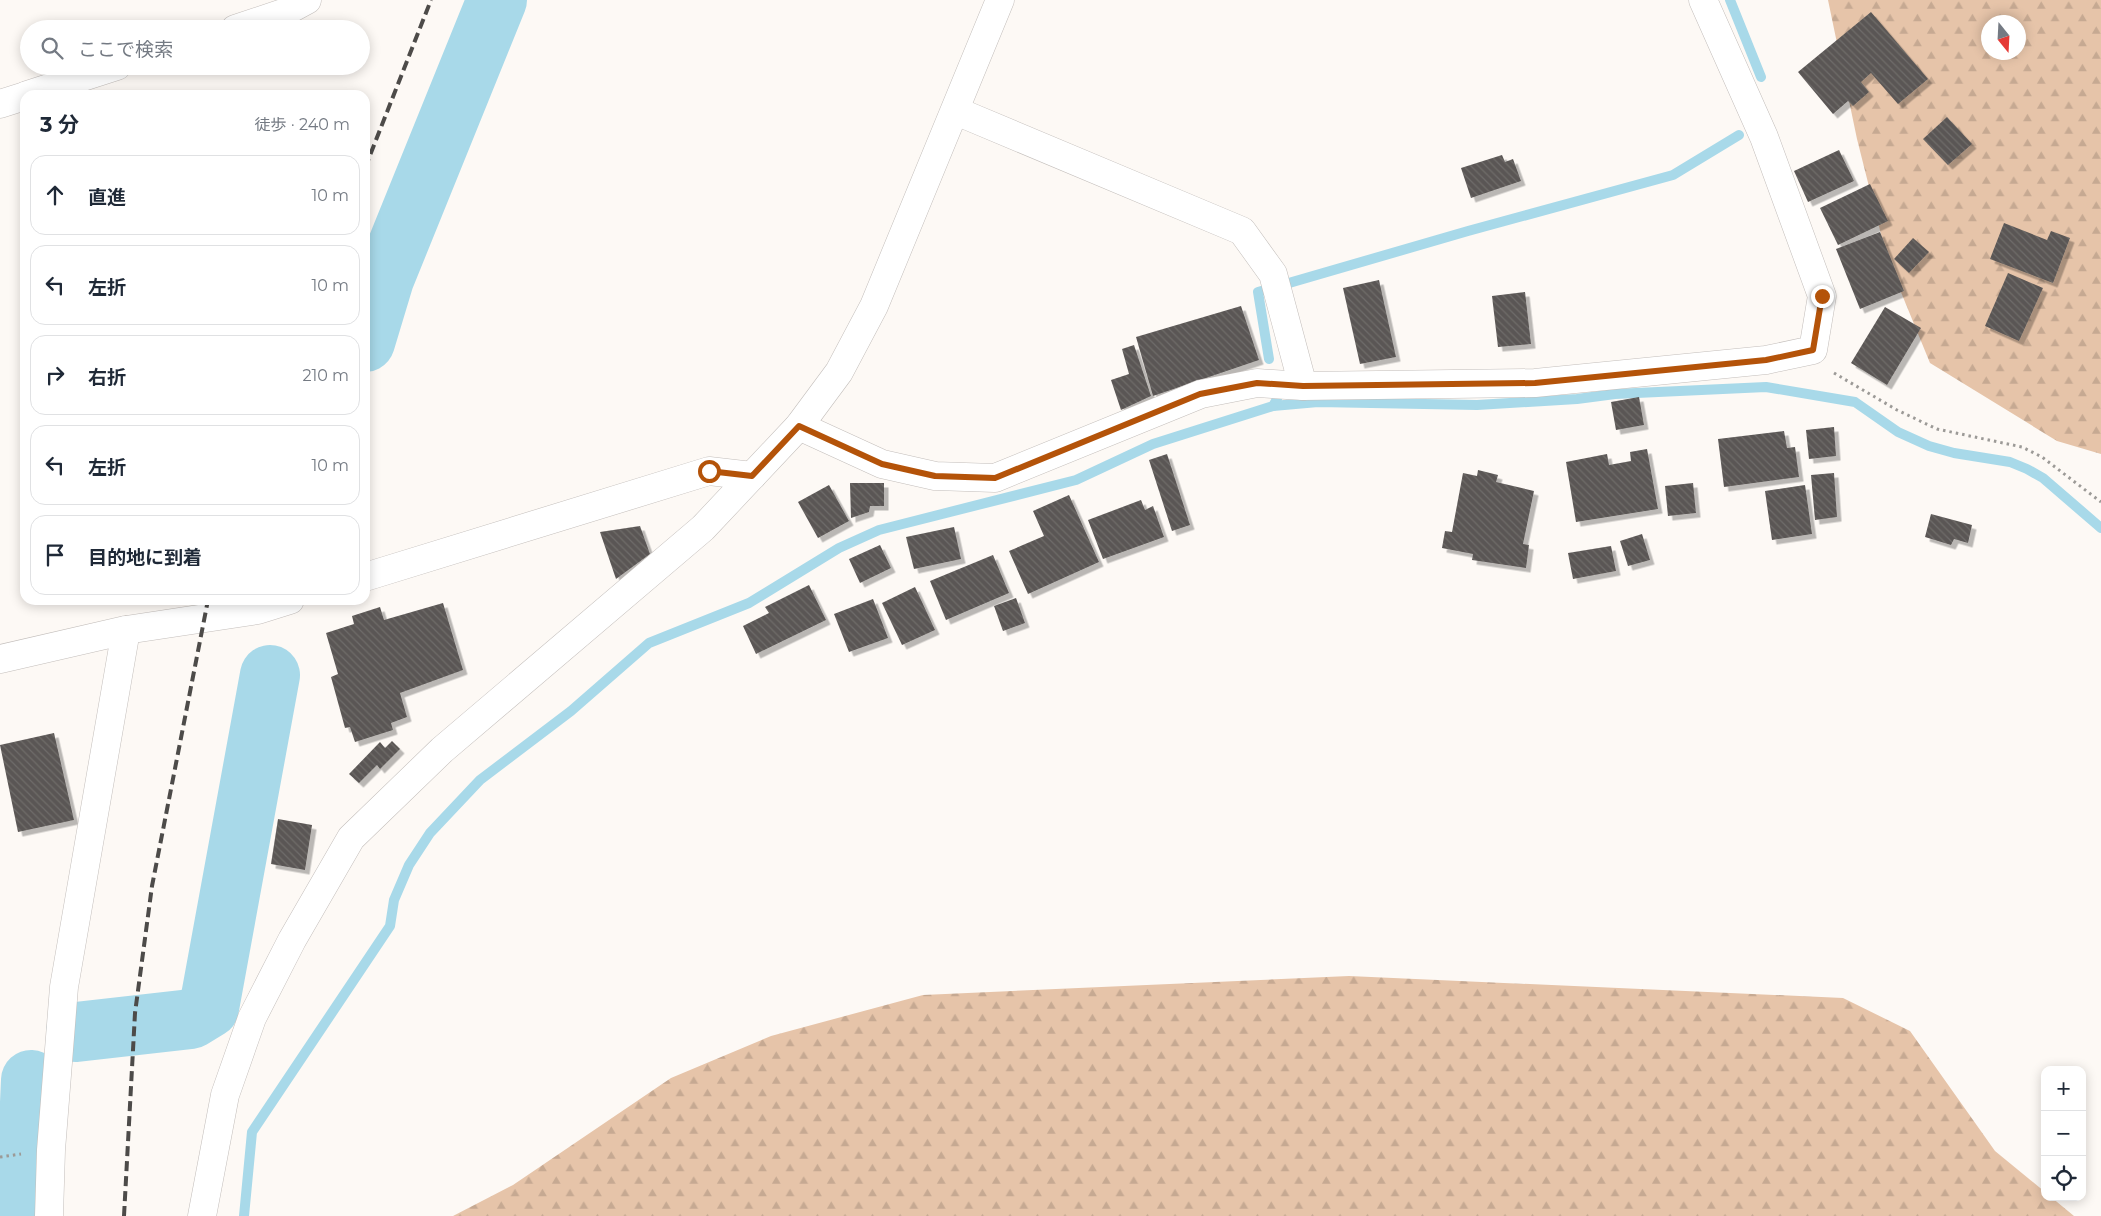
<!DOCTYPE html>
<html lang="ja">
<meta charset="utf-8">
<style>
:root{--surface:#fff;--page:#f2f2f3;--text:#1f2937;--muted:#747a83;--line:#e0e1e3}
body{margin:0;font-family:Montserrat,"Noto Sans JP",sans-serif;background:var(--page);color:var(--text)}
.controls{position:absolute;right:15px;bottom:15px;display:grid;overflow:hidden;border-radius:10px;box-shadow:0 2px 12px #0003}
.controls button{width:45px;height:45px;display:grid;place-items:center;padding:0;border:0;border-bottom:1px solid var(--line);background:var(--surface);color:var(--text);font:25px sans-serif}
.compass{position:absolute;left:1981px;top:15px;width:45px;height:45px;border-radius:50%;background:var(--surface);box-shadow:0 2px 12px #0003;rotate:162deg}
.stop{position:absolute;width:15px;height:15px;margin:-11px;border:4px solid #b45309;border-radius:50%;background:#fff}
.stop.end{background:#b45309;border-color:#fff;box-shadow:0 1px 5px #0008}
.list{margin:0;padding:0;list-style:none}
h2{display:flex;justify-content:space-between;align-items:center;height:65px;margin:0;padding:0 20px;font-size:21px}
h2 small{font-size:16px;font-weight:400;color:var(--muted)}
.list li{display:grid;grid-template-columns:32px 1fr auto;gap:15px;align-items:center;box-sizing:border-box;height:80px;margin:0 10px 10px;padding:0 10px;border:1px solid var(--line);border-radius:15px}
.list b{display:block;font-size:19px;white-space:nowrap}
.list em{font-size:16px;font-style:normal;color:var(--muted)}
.icon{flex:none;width:28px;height:28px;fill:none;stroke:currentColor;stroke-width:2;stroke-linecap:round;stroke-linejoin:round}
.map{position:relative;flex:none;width:2101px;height:1216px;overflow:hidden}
.search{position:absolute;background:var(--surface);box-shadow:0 2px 12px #0003;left:20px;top:20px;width:350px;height:55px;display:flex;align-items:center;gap:12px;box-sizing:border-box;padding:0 18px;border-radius:28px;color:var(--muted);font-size:19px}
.panel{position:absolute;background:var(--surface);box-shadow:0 2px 12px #0003;left:20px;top:90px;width:350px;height:515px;border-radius:15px}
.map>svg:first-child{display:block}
.forest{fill:url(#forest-firs);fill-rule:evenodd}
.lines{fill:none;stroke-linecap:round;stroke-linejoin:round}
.stream{stroke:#a8d9e9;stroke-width:10}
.river{stroke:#a8d9e9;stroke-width:60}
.building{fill:url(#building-back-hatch);filter:url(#shadow)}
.minor-casing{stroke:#c3bebb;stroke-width:29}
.path{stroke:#9c9a97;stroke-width:3;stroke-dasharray:2.5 4;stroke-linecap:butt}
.minor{stroke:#fff;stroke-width:28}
.rail{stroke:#4d4b49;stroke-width:4;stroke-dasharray:10 5;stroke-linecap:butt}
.route{stroke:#b45309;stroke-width:6}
</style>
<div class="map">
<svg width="2101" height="1216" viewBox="0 0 2101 1216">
<defs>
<pattern id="forest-firs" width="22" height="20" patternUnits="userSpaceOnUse" patternTransform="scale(1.25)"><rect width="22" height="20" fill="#e6c4a9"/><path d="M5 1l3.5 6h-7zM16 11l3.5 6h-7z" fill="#c6a992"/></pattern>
<pattern id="building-back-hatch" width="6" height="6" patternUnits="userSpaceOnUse" patternTransform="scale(1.25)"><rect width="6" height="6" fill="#5a5654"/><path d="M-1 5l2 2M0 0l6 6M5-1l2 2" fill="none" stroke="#6f6c6a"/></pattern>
<filter id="shadow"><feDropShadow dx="4.5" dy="4.5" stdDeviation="0" flood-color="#0004"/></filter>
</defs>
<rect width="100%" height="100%" fill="#fdf9f5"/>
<g class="forest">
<path d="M 1828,0 L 2101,0 L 2101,454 L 2057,441 L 1930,363 L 1887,258 L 1857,139 ZM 1988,22 L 2018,22 L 2018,52 L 1988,52 Z"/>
<polygon points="1349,976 1843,998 1910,1031 1995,1151 2045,1192 2045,1197 2051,1197 2074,1216 453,1216 513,1185 671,1078 771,1036 923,995"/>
</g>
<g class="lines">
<g class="stream">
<polyline points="1730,0 1761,77"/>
<polyline points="1269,359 1258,292 1468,231 1673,175 1739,135"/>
<polyline points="1273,406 1318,402 1477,405 1577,399 1615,394 1766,387 1855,402 1898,432 1929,446 1954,453 2010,462 2027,469 2043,478 2101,528"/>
<polyline points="244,1216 252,1132 390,926 394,900 409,865 430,833 480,780 571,711 649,643 749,603 839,548 879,530 1076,480 1153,444 1273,406 1277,399"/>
</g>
<g class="river">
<polyline points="365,342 384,279 497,0"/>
<polyline points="76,1032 191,1019 209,1008 270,675"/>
<polyline points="25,1216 31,1080"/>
</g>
</g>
<g class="building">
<polygon points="1871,12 1928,79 1898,104 1871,73 1861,82 1869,92 1853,106 1848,101 1833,114 1798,72"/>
<polygon points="1947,117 1972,144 1948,165 1923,139"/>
<polygon points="1839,150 1854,181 1808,202 1794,171"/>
<polygon points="1502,155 1505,162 1513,159 1521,181 1471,198 1461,168"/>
<polygon points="1870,184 1888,221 1838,245 1820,208"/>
<polygon points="2004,223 2047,240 2051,231 2070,238 2053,283 1990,259"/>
<polygon points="1880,232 1904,291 1860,309 1836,249"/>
<polygon points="1913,238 1929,252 1909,273 1894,259"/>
<polygon points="2008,273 2043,288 2019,341 1985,326"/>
<polygon points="1379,280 1396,357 1360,364 1343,288"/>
<polygon points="1525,292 1531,344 1498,347 1492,296"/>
<polygon points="1241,306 1259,360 1153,396 1136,337"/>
<polygon points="1885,307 1921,328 1887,385 1851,363"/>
<polygon points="1134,345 1151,396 1121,410 1111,380 1129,374 1122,349"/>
<polygon points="1639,397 1644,425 1616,430 1611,402"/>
<polygon points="1834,427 1836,456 1809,459 1806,430"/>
<polygon points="1784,431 1787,448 1795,447 1799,477 1724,487 1718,439"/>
<polygon points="1647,449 1658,509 1576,522 1566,462 1607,454 1609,465 1631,461 1630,452"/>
<polygon points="1167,454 1190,525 1172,531 1149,460"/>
<polygon points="1478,470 1498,475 1496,482 1534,491 1523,544 1529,545 1526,568 1472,560 1473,554 1442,548 1445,531 1452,532 1463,473 1477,476"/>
<polygon points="1834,473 1837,517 1815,520 1811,475"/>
<polygon points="850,483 884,483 884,506 870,506 869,512 851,518"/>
<polygon points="1693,483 1696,513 1668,516 1665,486"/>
<polygon points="829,485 849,521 818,538 798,502"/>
<polygon points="1805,485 1812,534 1772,540 1765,491"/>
<polygon points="1069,495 1099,562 1028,594 1009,551 1044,536 1033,511"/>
<polygon points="1141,500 1145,510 1153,506 1164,537 1103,559 1088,520"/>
<polygon points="1931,514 1972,525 1968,543 1954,539 1951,545 1925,537"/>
<polygon points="640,526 650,554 616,579 600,532"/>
<polygon points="954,527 961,559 914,569 906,537"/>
<polygon points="1642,534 1650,560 1628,566 1620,541"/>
<polygon points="880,545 891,568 860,583 849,559"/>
<polygon points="1611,546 1616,571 1573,579 1568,553"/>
<polygon points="993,555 1009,593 946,620 930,581"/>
<polygon points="809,585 826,620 756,654 743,626 769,613 765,607"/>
<polygon points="915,587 935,630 902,645 882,603"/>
<polygon points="1016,598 1025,623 1003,631 994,606"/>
<polygon points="873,599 888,638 849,652 834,614"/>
<polygon points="443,603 463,670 400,693 407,717 391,723 393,730 355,742 350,727 345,728 331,677 338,674 326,633 354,624 352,616 380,607 384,620"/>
<polygon points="54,733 74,820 18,832 0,745"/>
<polygon points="392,741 400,749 380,769 377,765 359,783 349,774 380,742 385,748"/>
<polygon points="278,819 312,825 305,870 271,864"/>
</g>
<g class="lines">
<g class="minor-casing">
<g id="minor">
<polyline points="235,29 283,13 307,0"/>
<polyline points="27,95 117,66"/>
<polyline points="0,104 25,96"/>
<polyline points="956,111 1242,231 1273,274 1303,386"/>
<polyline points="799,426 882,464 935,476 995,478 1201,394 1257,383 1303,386 1535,383 1766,360 1813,350 1822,296 1764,137 1703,0"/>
<polyline points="365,577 709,471 752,476"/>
<polyline points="0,659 126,630 258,610 290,600"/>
<polyline points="49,1216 51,1150 64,987 126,630"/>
<polyline points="202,1216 225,1095 252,1018 292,940 351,838 442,750 703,528 799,426 839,372 874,306 1000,0"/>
</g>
</g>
<g class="path">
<polyline points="1834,373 1897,410 1937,429 2022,447 2042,457 2101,502"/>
<polyline points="0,1157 21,1154"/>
</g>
<use href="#minor" class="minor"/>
<g class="rail">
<polyline points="365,168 431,0"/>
<polyline points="124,1216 135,1013 152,886 208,600"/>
</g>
</g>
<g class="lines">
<polyline class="route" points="709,471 752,476 799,426 882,464 935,476 995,478 1200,394 1257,383 1303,386 1535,383 1766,360 1813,350 1822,296"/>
</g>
</svg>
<div class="controls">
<button>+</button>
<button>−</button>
<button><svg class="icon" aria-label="locate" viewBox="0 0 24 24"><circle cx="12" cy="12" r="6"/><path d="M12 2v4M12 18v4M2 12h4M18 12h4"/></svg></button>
</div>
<svg class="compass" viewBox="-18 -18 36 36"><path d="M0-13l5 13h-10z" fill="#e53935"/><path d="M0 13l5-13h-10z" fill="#747a83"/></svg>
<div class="stop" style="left:709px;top:471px"></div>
<div class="stop end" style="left:1822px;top:296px"></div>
<div class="search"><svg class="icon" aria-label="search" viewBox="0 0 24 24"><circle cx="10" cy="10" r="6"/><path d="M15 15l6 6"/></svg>ここで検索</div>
<section class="panel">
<h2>3 分<small>徒歩 · 240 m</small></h2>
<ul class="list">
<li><svg class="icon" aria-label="ahead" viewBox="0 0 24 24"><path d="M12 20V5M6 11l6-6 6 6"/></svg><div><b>直進</b></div><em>10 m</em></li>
<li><svg class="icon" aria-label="left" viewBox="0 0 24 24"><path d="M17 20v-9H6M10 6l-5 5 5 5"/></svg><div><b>左折</b></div><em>10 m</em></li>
<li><svg class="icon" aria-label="right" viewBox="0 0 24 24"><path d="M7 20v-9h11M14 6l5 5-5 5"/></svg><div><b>右折</b></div><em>210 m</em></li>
<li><svg class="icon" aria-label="left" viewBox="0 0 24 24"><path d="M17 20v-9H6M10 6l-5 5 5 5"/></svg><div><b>左折</b></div><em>10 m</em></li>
<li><svg class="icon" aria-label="arrive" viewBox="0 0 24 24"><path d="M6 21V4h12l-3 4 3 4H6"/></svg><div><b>目的地に到着</b></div></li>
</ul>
</section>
</div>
